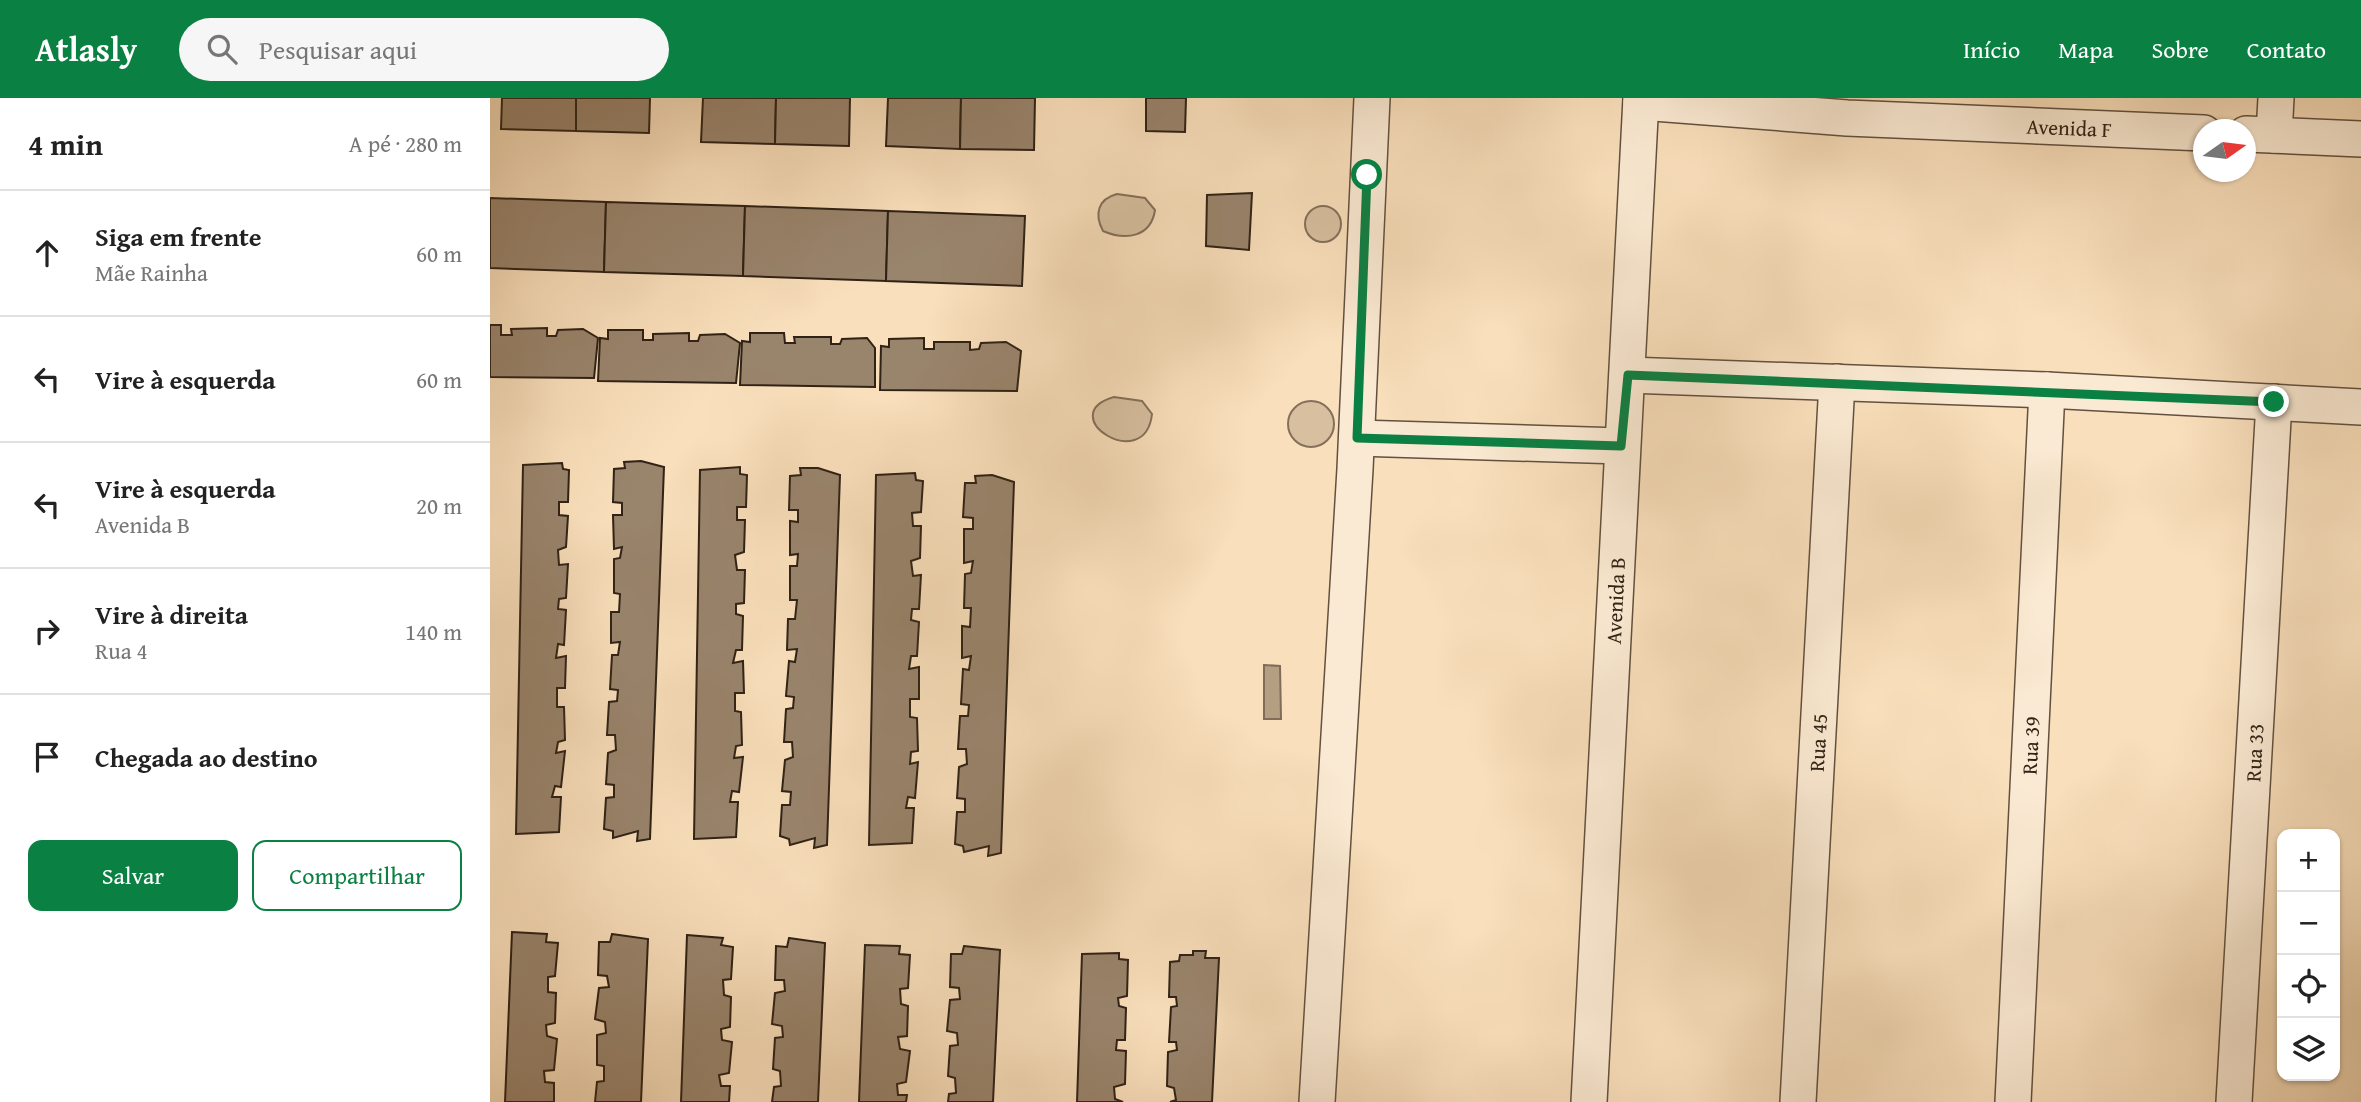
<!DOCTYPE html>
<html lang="pt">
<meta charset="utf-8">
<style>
:root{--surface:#fff;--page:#f6f6f6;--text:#222;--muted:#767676;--line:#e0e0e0;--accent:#0b8043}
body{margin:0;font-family:"Gentium Book Plus",serif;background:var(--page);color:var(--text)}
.controls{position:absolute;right:21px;bottom:21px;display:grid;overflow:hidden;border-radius:14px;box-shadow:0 2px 5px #0004}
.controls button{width:63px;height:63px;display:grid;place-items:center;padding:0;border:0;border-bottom:2px solid var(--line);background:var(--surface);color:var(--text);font:35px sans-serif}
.compass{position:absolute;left:1703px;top:21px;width:63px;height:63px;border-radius:50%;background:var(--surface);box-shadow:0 2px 5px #0004;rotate:76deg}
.stop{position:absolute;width:21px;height:21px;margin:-16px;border:5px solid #0b8043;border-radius:50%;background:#fff}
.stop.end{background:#0b8043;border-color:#fff;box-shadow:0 2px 7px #0008}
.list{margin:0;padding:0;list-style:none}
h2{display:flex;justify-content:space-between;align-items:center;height:91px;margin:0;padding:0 28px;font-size:30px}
h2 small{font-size:23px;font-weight:400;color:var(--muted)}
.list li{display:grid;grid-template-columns:46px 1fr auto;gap:21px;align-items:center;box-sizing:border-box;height:126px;padding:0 28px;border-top:2px solid var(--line)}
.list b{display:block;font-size:26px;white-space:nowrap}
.list p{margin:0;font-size:23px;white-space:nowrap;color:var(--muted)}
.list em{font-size:23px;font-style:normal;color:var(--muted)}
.actions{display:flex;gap:14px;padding:21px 28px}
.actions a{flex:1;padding:16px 0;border:2px solid var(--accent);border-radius:14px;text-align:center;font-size:24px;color:var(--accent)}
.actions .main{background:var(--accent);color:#fff}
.icon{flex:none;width:38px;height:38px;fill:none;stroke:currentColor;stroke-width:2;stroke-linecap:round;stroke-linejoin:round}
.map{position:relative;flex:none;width:1871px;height:1004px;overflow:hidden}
header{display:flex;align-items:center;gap:42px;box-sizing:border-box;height:98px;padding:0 35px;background:var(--accent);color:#fff}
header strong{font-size:33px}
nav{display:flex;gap:38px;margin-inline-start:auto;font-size:24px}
.search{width:490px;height:63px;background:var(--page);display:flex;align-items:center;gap:18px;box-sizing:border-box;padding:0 24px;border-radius:38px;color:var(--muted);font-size:26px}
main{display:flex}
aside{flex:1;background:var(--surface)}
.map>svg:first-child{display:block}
.green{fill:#d7bf9f;stroke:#84705a;stroke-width:2}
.water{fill:#b59f83;stroke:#806d57;stroke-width:2}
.building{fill:#99846c;stroke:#302216;stroke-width:2}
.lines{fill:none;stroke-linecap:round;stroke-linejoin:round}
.street-casing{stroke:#62513f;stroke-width:38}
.street{stroke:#fbead3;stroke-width:35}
.route{stroke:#0b8043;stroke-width:9}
.labels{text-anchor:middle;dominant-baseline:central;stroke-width:7;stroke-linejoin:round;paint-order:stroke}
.street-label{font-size:21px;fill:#302216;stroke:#fbead3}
</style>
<header>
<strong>Atlasly</strong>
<div class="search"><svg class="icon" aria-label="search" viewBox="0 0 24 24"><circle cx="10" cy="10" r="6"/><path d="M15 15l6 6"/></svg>Pesquisar aqui</div>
<nav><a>Início</a><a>Mapa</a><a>Sobre</a><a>Contato</a></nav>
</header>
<main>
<aside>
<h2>4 min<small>A pé · 280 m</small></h2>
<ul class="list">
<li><svg class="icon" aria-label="ahead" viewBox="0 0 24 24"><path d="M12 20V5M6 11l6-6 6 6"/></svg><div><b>Siga em frente</b><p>Mãe Rainha</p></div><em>60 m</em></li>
<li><svg class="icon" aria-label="left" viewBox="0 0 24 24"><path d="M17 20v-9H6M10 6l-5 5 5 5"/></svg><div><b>Vire à esquerda</b></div><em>60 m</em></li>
<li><svg class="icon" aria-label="left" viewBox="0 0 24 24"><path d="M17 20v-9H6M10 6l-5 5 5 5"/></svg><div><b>Vire à esquerda</b><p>Avenida B</p></div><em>20 m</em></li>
<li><svg class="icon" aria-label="right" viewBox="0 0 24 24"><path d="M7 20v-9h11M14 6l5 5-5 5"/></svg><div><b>Vire à direita</b><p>Rua 4</p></div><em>140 m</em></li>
<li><svg class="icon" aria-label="arrive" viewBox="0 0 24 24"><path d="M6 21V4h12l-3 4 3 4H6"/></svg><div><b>Chegada ao destino</b></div></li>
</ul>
<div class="actions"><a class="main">Salvar</a><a>Compartilhar</a></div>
</aside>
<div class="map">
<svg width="1871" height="1004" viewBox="0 0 1871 1004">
<rect width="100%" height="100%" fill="#f9dfbb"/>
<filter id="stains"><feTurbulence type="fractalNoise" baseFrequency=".00286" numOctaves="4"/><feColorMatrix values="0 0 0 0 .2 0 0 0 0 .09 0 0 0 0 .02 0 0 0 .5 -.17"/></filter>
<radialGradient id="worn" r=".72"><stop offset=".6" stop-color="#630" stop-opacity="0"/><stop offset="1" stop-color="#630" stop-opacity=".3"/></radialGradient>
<g class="green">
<path d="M 627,96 L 655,100 L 665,112 C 661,139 636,143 613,133 C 604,116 608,101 627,96 Z"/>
<circle cx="833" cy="126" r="18"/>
<path d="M 624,299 L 652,303 L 662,316 C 655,378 562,317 624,299 Z"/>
<circle cx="821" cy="326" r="23"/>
</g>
<polygon class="water" points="774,567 790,568 791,621 774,621"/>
<g class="building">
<polygon points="12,0 86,0 86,33 11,31"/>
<polygon points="86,0 160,0 159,35 86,33"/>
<polygon points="213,0 286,0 285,46 211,44"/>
<polygon points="286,0 360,0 359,48 285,46"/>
<polygon points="398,0 471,0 470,51 396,48"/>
<polygon points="471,0 545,0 544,52 470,51"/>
<polygon points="656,0 696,0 695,34 656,33"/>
<polygon points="762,95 759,152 716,148 717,97"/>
<polygon points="0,100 116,104 114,174 0,170"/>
<polygon points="116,104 255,108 253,178 114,174"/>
<polygon points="255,108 398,113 396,183 253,178"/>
<polygon points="398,113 535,118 532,188 396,183"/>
<polygon points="0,227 11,227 11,237 22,237 21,231 57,230 57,238 66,238 68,232 93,231 108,240 104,280 0,279"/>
<polygon points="118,232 153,232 153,242 163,242 163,236 199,235 199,243 208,243 210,237 235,236 250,245 246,285 108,283 110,240 118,241"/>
<polygon points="260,235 294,235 295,245 305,245 304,239 341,239 341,246 350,246 352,241 377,240 385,250 385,289 250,287 252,243 260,244"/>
<polygon points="434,240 434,251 444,251 444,244 480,244 480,252 489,251 491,245 516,244 531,253 527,293 390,292 391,248 399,249 399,241"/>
<polygon points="151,363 174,369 160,741 147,743 148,733 123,740 123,733 114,731 116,700 124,699 124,687 116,686 118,655 126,652 125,637 117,637 119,604 127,603 128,592 120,591 122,557 128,557 130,544 121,545 121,514 129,514 130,496 124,495 124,461 130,460 132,449 124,451 123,417 132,417 132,405 123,404 124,371 135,370 134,364"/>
<polygon points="72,365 73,371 79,372 78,404 69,404 69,417 78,418 76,449 68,452 69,467 78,466 76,500 69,501 68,511 76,512 74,547 68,546 66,560 76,558 75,590 67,590 67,609 74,609 75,642 68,644 66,655 75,653 71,689 65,688 62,699 71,699 69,734 26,736 33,367"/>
<polygon points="250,369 250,376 257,377 256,409 247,409 247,422 255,422 254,454 245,457 247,472 255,472 254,505 246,506 246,516 253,518 252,552 246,552 243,565 253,563 254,595 245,595 245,613 251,614 252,647 246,648 244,660 253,659 249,694 242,693 240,704 248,704 246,739 204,741 210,372"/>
<polygon points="310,370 328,370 350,377 337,747 324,750 325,740 300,747 299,741 290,738 292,707 300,707 301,694 292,693 295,662 303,659 302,644 294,644 296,611 303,610 304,599 296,598 299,563 305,564 307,551 297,552 298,521 305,521 307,502 300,502 300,468 307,468 308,456 300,457 300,423 308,424 308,412 299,412 300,378 311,377"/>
<polygon points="425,375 426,382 433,383 431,414 422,415 423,428 431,428 430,460 421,463 423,478 431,477 429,511 422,511 421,522 429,524 427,558 421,558 419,571 429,569 429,601 420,601 420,619 427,620 428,653 421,654 420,666 428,664 425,700 418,699 416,710 424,710 422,745 379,747 386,377"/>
<polygon points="502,377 524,384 511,755 498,758 499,748 474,754 473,748 465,746 467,714 475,714 475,701 467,700 469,669 477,666 476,651 468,651 470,618 478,618 479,607 471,606 473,571 479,572 481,558 472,560 472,528 480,529 481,510 474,510 475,476 481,475 483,463 474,465 474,431 483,431 483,420 473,419 475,385 486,385 485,378"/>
<polygon points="22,834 57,836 56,844 68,845 65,878 58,879 58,894 66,895 65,925 56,927 57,938 67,941 64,972 54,973 55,984 64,985 64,1004 15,1004"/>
<polygon points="122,836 158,841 151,1004 105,1004 107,984 114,983 114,968 107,967 107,937 116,935 115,924 105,921 109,890 119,889 117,878 108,877 109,844 120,844"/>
<polygon points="197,837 233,840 231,847 243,849 241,881 233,882 234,897 241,899 240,929 231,931 232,942 242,944 239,975 229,977 231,988 240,988 239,1004 191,1004"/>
<polygon points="299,840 335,845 328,1004 282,1004 284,989 291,988 290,973 283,971 285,940 293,939 292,928 282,926 285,895 295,893 294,882 285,882 286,848 297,849"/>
<polygon points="375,847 410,848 409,856 420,857 418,890 410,891 411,906 418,908 417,938 408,939 410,951 420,953 416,984 407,986 408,997 417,997 416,1004 369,1004"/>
<polygon points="474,848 510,852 503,1004 458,1004 459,996 466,995 465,980 458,978 460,948 468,947 467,935 457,933 460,902 470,901 469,890 460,889 461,856 472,856"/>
<polygon points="703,853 716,853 715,860 729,860 722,1004 680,1004 686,1002 684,990 677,988 678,954 687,952 686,944 679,944 681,909 687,908 686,899 679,899 680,864 689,863 690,857 703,857"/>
<polygon points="629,855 629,861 638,862 637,898 628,900 629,908 636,910 635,942 627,942 626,952 636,953 635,986 624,989 625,1001 633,1004 587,1004 592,856"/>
</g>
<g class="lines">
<g class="street-casing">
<g id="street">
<path id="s1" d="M 1151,4 L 1357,20 L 1714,35"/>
<polyline points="1756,36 1871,41"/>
<polyline points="1784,37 1786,0"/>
<polyline points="1138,277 1557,292 1871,309"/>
<polyline points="867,340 1131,348"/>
<polyline points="827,1004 865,371 882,0"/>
<path id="s2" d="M 1099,1004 L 1151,0"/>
<path id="s3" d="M 1308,1004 L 1347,284"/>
<path id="s4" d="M 1523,1004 L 1557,292"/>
<path id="s5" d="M 1744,1004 L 1784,304"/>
</g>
</g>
<use href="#street" class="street"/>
</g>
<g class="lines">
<polyline class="route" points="877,77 867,340 1131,348 1138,277 1784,304"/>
</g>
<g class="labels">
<g class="street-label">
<text stroke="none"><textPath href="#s1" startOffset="429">Avenida F</textPath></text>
<text stroke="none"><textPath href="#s2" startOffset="502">Avenida B</textPath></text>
<text stroke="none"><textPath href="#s3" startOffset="360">Rua 45</textPath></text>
<text stroke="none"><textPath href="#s4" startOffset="357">Rua 39</textPath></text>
<text stroke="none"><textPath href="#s5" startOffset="350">Rua 33</textPath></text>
</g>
</g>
<rect width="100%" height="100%" filter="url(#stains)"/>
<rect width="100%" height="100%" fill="url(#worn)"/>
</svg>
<div class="controls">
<button>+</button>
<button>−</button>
<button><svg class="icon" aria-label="locate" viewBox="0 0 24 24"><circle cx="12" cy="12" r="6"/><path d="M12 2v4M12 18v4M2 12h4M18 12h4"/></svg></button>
<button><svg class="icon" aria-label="layers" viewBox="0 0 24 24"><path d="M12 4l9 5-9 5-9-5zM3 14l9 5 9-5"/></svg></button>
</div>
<svg class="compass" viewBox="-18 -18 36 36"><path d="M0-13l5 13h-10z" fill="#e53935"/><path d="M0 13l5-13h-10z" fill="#767676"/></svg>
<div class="stop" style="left:877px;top:77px"></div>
<div class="stop end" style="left:1784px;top:304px"></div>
</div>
</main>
